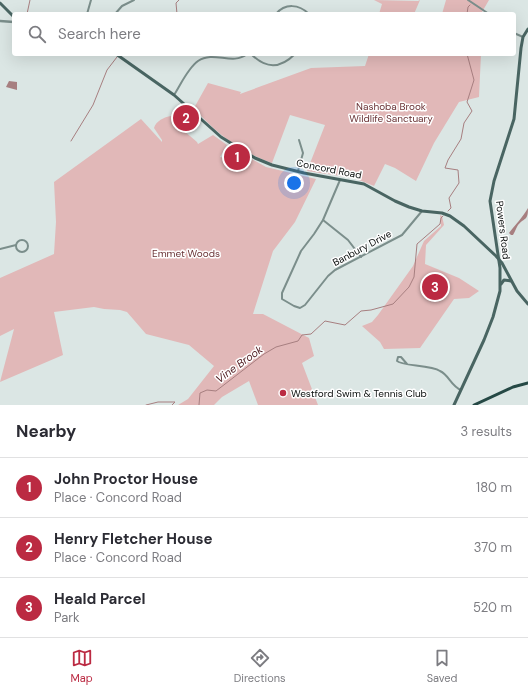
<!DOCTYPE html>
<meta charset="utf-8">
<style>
:root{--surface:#fff;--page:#f2f2f3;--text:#2b2b33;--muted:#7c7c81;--line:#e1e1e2;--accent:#bb2a42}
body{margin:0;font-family:"DM Sans",sans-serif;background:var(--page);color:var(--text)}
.you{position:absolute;left:294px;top:183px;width:14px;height:14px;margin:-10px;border:3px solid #fff;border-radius:50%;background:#1a73e8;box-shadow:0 0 0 6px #1a73e833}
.badge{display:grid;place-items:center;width:26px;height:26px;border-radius:50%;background:var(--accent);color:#fff;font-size:13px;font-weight:700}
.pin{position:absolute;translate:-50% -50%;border:2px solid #fff;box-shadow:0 1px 4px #0006}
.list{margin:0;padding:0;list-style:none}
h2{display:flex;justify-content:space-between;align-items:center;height:52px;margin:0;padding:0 16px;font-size:17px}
h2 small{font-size:13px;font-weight:400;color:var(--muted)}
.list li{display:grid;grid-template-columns:26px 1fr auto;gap:12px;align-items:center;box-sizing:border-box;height:60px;padding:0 16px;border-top:1px solid var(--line)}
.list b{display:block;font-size:15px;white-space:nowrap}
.list p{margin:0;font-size:13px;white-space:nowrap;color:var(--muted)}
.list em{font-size:13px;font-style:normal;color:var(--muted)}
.icon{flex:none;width:22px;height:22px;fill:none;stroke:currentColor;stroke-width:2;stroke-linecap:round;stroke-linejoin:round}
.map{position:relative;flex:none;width:528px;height:405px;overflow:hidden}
.search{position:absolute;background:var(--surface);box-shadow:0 4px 16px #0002;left:12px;right:12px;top:12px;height:44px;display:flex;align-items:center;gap:10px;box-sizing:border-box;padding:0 14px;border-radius:4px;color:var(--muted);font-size:15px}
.sheet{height:232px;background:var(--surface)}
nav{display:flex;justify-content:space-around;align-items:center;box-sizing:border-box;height:56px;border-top:1px solid var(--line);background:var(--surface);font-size:11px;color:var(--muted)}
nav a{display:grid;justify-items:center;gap:2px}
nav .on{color:var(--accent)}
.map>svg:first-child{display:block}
.green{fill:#e1b8b8}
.water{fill:#a77f80}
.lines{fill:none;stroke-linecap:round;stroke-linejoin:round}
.stream{stroke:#a77f80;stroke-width:1}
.minor{stroke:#7b8e8b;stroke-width:2}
.tertiary{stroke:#7b8e8b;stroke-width:2.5}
.secondary{stroke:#496562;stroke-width:3}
.primary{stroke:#254945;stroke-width:3}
.poi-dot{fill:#bb2a42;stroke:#fff;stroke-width:1.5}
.labels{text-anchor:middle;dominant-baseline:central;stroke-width:3;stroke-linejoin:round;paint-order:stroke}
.park-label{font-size:10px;fill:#693235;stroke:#fff}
.street-label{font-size:10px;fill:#090d0c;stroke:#fff}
.poi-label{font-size:10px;fill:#090d0c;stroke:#fff;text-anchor:start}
.water-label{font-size:11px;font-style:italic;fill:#4d191e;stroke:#fff}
</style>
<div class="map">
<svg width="528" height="405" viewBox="0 0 528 405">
<rect width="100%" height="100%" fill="#dbe6e4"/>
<g class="green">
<polygon points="374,0 418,1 420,0 414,14 379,14 382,4"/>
<polygon points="446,0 489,0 482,12 485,14 442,14"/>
<path d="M 369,54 L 481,54 L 479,97 L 459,102 L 434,143 L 416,181 L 395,168 L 385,164 L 374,186 L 354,178 L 307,171 L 325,125 L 290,115 L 272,163 C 242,153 214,132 194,108 L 208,83 L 241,92 L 240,94 L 311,68 L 365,66 Z"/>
<path d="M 171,116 L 179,121 L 183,130 L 197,142 L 198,144 L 213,135 L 227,145 L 220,157 L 226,158 L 228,165 L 234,164 L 240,157 L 246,159 L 248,157 L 266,167 L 316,179 L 295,222 L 273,251 L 253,314 L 263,314 L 309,338 L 314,356 L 302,363 L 318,405 L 258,405 L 249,381 L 222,397 L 214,405 L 178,405 L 188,399 L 214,366 L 189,345 L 146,334 L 127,312 L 120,310 L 104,309 L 94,307 L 54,312 L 63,355 L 0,382 L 14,329 L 0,336 L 0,278 L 54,254 L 56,222 L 54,182 L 141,119 L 162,142 L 162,140 L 154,128 C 156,121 164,117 171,116 Z"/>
<polygon points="440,215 442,216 444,225 426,245 425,264 459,278 479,291 469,298 454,299 420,348 384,349 380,342 362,326 372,322 378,315 413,266 424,241 441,226"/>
</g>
<g class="water">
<polygon points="9,81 17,82 17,90 6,87"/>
<path d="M 528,208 C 528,221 525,217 518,225 C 516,228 515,232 513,235 L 511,235 L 509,233 C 515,225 523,217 528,208 Z"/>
</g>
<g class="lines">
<g class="stream">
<polyline points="27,14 30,0"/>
<polyline points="177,14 176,3 179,0"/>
<polyline points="467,14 468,7 470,5"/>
<polyline points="71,141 93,105 107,70 117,57"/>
<polyline points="448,211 451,208 449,198 459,183 458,170 445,168 448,160 461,139 464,123 472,111 467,102 474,80 467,54"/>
<polyline points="146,405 158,402 175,402 172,405"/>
<polyline points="199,405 200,393 207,390 216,391 264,354 276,347 298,341 302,335 311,334 325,321 345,325 361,311 371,310 393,304 409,287 414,277 417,244 440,224 441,218 443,216"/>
</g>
<g class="minor">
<polyline points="468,0 489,14"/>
<polyline points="87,14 91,0"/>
<polyline points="115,14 122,6 134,0"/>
<path d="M 276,14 C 285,3 299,4 309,14"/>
<polyline points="514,33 523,37"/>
<path d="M 251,54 C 266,69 280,69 295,54"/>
<path d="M 174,95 C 181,84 188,68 198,61 C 214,50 232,66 247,54"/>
<polyline points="298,171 303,153 299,140"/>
<polyline points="340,180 323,220 314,234 301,251 282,293 282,299 294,306 300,308 305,305 328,276 335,270 402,235 422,211"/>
<polyline points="323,220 348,240 361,257"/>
<circle cx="22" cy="246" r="6"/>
<polyline points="0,249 16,245"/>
<path d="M 407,364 L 401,357 L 398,357 L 397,361 C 401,366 431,365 440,371 C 449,375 451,386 461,390"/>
</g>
<polyline class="tertiary" points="0,21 14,22"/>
<g class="secondary">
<polyline points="0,3 14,17"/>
<polyline points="116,54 174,95 221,137 255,158 272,165 304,173 364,184 395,201 409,207 422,211 442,213 450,216 464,226 496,256 502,263 517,291 528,304"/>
<polyline points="501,284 504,280 511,281"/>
<polyline points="454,405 484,340 493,317 500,291 500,268 490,201 494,181 514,119 521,48 523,37 528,29"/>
</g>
<polyline class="primary" points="474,405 513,387 528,383"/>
</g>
<circle class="poi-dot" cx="283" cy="393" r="4"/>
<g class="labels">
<g class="park-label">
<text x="391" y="106">Nashoba Brook<tspan x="391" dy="12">Wildlife Sanctuary</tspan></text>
<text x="186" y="253">Emmet Woods</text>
</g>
<g class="street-label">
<text transform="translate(329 169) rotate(11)">Concord Road</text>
<text transform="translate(503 230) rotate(83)">Powers Road</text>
<text transform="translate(362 248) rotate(-28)">Banbury Drive</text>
</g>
<g class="poi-label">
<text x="291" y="393">Westford Swim &amp; Tennis Club</text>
</g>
<g class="water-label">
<text transform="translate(239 364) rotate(-36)">Vine Brook</text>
</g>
</g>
</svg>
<div class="you"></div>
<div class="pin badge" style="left:237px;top:157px">1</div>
<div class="pin badge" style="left:186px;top:118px">2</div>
<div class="pin badge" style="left:435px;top:287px">3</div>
<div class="search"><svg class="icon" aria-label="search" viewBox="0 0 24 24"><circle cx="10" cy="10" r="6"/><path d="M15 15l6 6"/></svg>Search here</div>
</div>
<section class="sheet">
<h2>Nearby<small>3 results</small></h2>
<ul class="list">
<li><span class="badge">1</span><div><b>John Proctor House</b><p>Place · Concord Road</p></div><em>180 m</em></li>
<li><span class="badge">2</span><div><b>Henry Fletcher House</b><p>Place · Concord Road</p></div><em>370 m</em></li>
<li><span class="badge">3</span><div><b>Heald Parcel</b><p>Park</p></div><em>520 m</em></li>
</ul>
</section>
<nav>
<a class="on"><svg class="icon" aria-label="map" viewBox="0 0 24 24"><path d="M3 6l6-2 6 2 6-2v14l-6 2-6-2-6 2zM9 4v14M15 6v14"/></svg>Map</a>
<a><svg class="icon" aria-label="directions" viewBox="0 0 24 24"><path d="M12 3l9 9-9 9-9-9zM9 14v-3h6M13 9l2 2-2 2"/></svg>Directions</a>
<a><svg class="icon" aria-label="saved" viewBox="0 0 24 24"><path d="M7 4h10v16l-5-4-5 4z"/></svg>Saved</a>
</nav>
